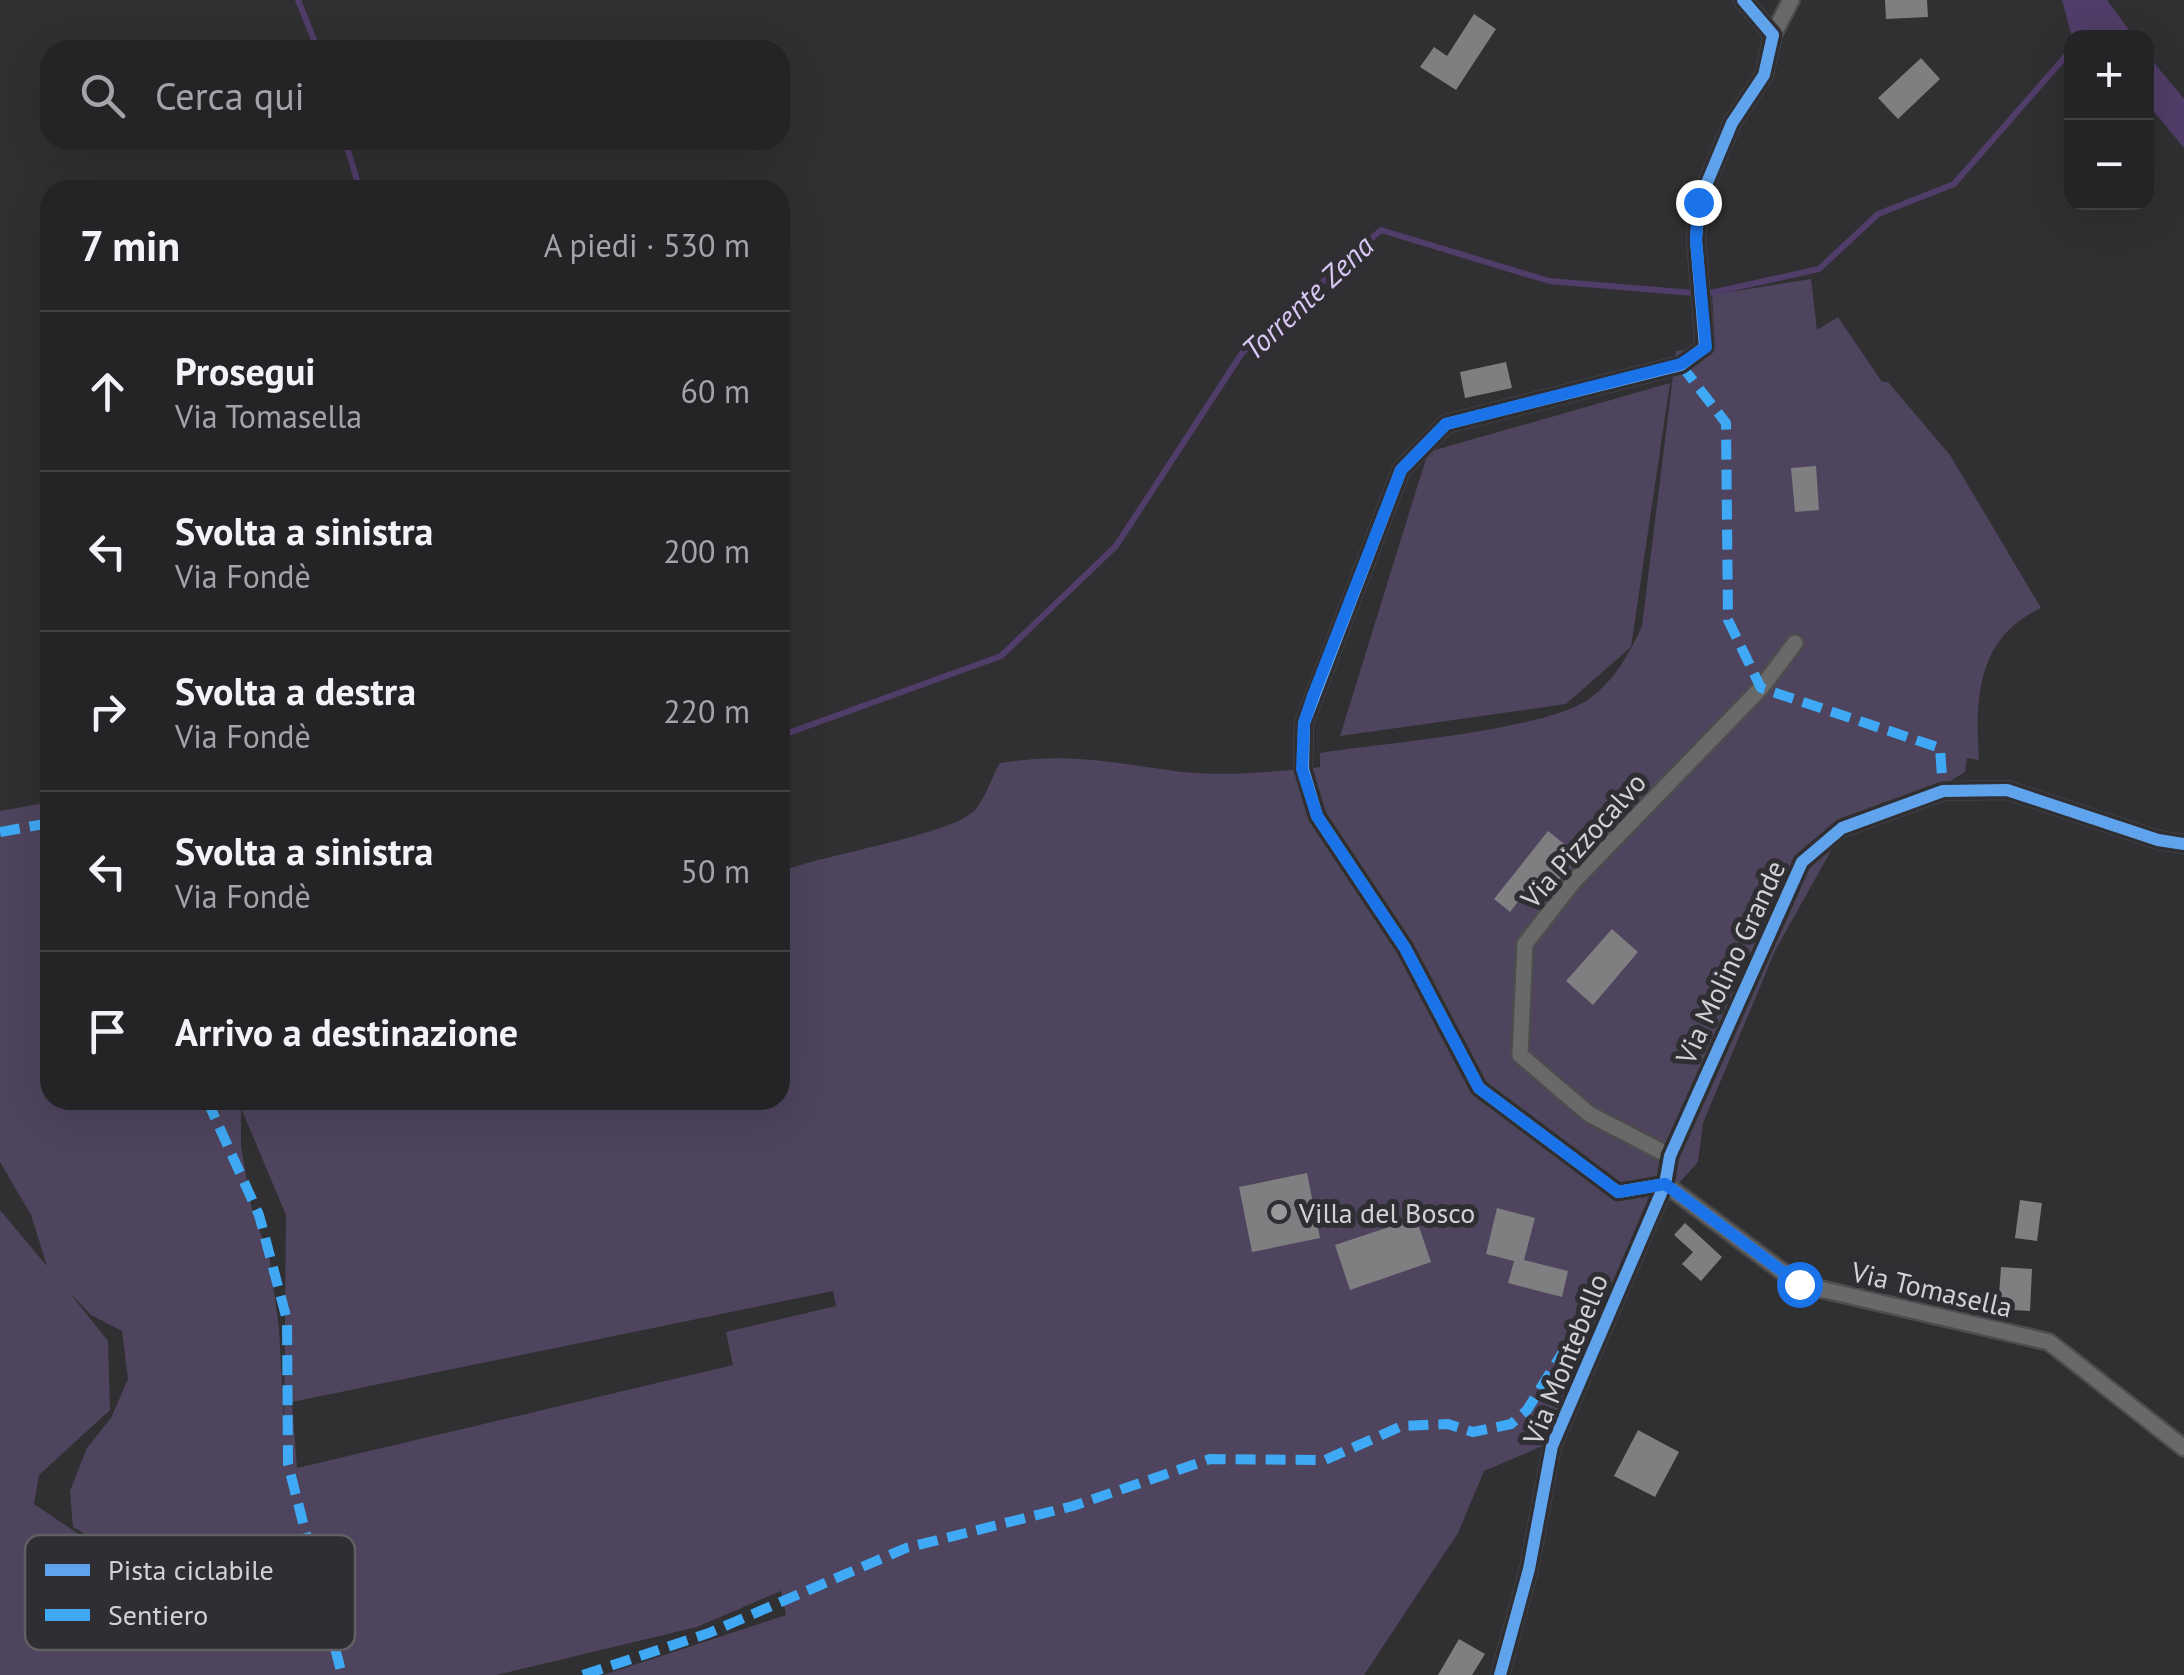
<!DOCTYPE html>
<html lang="it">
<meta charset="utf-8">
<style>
:root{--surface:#242325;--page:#302f32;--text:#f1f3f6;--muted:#a3a4a7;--line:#414042}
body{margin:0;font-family:"PT Sans",sans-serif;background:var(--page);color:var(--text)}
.controls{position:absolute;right:30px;top:30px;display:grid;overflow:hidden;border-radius:20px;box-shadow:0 10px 40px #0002}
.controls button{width:90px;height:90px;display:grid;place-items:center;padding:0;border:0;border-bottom:2px solid var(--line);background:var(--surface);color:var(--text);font:50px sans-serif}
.stop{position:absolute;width:30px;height:30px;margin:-22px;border:8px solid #1a73e8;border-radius:50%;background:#fff}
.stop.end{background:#1a73e8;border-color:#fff;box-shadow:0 2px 10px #0008}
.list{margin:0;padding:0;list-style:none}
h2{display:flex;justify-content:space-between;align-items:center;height:130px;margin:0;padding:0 40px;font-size:42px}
h2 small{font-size:32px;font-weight:400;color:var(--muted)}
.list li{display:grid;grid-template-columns:65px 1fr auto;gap:30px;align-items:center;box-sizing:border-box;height:160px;padding:0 40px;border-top:2px solid var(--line)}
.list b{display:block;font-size:38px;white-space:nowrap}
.list p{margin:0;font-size:32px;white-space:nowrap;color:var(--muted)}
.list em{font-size:32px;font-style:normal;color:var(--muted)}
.icon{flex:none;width:55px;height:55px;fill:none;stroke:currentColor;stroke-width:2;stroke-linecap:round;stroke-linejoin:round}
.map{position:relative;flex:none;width:2184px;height:1675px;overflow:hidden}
.search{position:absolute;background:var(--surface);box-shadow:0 10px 40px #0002;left:40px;top:40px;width:750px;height:110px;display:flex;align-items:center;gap:25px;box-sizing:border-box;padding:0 35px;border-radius:30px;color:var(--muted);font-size:38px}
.panel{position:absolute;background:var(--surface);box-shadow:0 10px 40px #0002;left:40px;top:180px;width:750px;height:930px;border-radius:30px}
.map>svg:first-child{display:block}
.green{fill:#4e445d;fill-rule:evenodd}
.water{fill:#503d69}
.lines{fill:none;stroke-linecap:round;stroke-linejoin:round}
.stream{stroke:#503d69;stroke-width:6}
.building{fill:#7f7e80}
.minor-casing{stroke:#4d4c4e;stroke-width:20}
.minor{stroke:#69696a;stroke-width:15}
.quiet{stroke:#3fa9f5;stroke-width:10;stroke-dasharray:20 10;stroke-linecap:butt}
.cycleway-casing{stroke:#2f2e32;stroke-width:19}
.cycleway{stroke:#60a3ed;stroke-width:12}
.route{stroke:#1a73e8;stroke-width:12}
.poi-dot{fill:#99989b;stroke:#2f2e32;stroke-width:4}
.labels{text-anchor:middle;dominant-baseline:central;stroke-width:10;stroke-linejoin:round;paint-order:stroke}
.street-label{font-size:28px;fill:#d2d1d4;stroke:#2f2e32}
.poi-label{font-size:28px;fill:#d2d1d4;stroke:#2f2e32;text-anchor:start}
.water-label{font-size:30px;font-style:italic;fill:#d8c6f4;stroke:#2f2e32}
.key{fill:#2f2e32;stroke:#605f63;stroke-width:2.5}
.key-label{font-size:28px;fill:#d2d1d4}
</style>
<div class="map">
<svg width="2184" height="1675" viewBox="0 0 2184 1675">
<rect width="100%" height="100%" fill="#302f31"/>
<g class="green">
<path d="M 1811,279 L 1817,330 L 1838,317 L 1882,382 L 1888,382 L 1950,455 L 2041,608 C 1977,638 1975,697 1979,760 L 1967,758 L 1965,772 L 1909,806 L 1862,824 L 1833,847 L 1775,951 L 1703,1123 L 1698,1162 L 1649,1216 L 1564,1437 L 1484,1471 L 1458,1533 L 1364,1675 L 603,1675 L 786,1615 L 781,1591 L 697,1627 L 496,1675 L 0,1675 L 0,1210 L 47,1266 L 31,1215 L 0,1162 L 0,811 L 50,802 L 50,1100 L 780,1100 L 780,872 C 823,854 948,836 974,811 C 985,800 992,776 1000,763 C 1067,752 1109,762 1175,771 C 1214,777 1280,772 1320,767 L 1320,753 C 1382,743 1543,731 1589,699 C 1615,680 1629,654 1642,626 L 1676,351 L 1715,347 L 1712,295 ZM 241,1108 L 286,1215 L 284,1423 L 279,1328 L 270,1261 L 251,1205 L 241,1146 ZM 833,1291 L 836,1306 L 726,1332 L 733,1365 L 297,1468 L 292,1402 ZM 69,1292 L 91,1315 L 122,1331 L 128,1379 L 111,1418 L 87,1448 L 70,1491 L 73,1527 L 220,1610 L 303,1585 L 306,1598 L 227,1620 L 193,1611 L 34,1504 L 39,1475 L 110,1410 L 108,1341 Z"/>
<polygon points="1670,383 1631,647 1566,704 1340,736 1428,452"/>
</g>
<g class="water">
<polygon points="2062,0 2107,0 2134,37 2072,37"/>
<polygon points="2146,53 2184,99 2184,148 2147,103"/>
</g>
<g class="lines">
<g class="stream">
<polyline points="298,0 318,50"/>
<polyline points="345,140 360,190"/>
<polyline points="780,736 1001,656 1116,546 1242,353 1381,230 1549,281 1706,294 1819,269 1878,214 1954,184 2072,49"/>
</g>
</g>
<g class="building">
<polygon points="1885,0 1927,0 1928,17 1886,19"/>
<polygon points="1474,14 1496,29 1456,90 1420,67 1434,47 1447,56"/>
<polygon points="1921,58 1940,79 1898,119 1878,98"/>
<polygon points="1506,362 1512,388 1465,398 1460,372"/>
<polygon points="1816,466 1819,510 1795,512 1791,468"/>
<polygon points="1548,831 1568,847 1560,856 1571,865 1542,901 1528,889 1510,912 1494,899"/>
<polygon points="1612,929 1638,952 1593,1005 1566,981"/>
<polygon points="1307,1173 1320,1238 1252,1252 1239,1187"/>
<polygon points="2020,1200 2042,1203 2037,1241 2015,1238"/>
<polygon points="1497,1208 1535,1218 1524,1260 1568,1271 1562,1297 1508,1283 1514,1261 1486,1254"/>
<polygon points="1416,1218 1431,1262 1350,1290 1335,1245"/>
<polygon points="1685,1223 1722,1257 1701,1281 1682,1264 1693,1252 1674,1235"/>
<polygon points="2001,1267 2032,1269 2030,1311 1998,1309"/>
<polygon points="1638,1430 1679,1452 1655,1497 1614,1476"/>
<polygon points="1459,1639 1485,1654 1472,1675 1438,1675"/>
</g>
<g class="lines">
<g class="minor-casing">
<g id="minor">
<polyline points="1743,0 1773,35"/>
<polyline points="1670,1156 1589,1114 1520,1055 1525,944 1574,881 1761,688 1795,643"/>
<polyline points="1665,1184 1618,1192 1479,1088 1405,948 1317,816 1303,769 1304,723 1401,470 1446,424 1681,365 1705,347 1696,240 1699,202 1732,123 1764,75 1773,35 1791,0"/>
<polyline points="1665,1184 1799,1284 2049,1342 2184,1448"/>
<polyline points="1500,1675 1529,1569 1552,1446 1665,1184 1670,1156 1802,862 1842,828 1943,791 2007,790 2158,840 2184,844"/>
</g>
</g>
<use href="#minor" class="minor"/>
<g class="quiet">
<polyline points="1681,365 1726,423 1728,620 1761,688 1940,748 1943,791"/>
<polyline points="0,832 50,823"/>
<polyline points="207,1100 259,1215 287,1320 288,1464 342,1675"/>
<polyline points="583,1675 709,1633 906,1548 1073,1506 1210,1459 1325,1460 1402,1426 1448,1424 1473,1432 1511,1424 1527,1410 1574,1334 1608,1317"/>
</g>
<g class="cycleway-casing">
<g id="cycleway">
<polyline points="1665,1184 1618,1192 1479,1088 1405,948 1317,816 1303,769 1304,723 1401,470 1446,424 1681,365 1705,347 1696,240 1699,202 1732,123 1764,75 1773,35 1743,0"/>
<polyline points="1500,1675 1529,1569 1552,1446 1665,1184 1670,1156 1802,862 1842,828 1943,791 2007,790 2158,840 2184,844"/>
</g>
</g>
<use href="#cycleway" class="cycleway"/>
</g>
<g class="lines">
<polyline class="route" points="1698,202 1696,240 1706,347 1681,364 1446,424 1401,470 1313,696 1304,723 1302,769 1317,816 1405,948 1479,1088 1618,1192 1665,1184 1799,1284"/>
</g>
<circle class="poi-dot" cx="1279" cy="1212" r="10"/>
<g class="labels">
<g class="street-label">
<text transform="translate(1583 840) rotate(-48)">Via Pizzocalvo</text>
<text transform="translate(1730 962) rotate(-65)">Via Molino Grande</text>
<text transform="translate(1932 1289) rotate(13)">Via Tomasella</text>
<text transform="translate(1565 1359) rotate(-68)">Via Montebello</text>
</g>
<g class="poi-label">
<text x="1299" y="1212">Villa del Bosco</text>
</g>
<g class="water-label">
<text transform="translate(1307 297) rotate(-43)">Torrente Zena</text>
</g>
</g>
<rect x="25" y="1535" width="330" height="115" rx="15" class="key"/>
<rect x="45" y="1564" width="45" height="12" fill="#60a3ed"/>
<rect x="45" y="1609" width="45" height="12" fill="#3fa9f5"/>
<g class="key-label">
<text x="108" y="1580">Pista ciclabile</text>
<text x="108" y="1625">Sentiero</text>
</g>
</svg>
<div class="controls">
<button>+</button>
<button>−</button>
</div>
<div class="stop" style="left:1799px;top:1284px"></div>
<div class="stop end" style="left:1698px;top:202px"></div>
<div class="search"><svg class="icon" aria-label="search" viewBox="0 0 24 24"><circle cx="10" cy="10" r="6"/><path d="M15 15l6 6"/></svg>Cerca qui</div>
<section class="panel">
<h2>7 min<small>A piedi · 530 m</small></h2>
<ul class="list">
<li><svg class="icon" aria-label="ahead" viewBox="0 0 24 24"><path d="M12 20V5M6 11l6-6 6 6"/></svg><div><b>Prosegui</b><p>Via Tomasella</p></div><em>60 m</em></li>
<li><svg class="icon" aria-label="left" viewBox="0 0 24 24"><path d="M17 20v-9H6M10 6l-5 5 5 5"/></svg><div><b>Svolta a sinistra</b><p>Via Fondè</p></div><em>200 m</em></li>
<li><svg class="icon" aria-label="right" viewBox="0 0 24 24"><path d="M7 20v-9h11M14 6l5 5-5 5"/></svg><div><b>Svolta a destra</b><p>Via Fondè</p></div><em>220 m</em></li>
<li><svg class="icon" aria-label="left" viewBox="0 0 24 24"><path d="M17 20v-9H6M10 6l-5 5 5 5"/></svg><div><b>Svolta a sinistra</b><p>Via Fondè</p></div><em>50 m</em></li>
<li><svg class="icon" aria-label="arrive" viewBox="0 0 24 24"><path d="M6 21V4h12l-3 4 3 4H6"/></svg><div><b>Arrivo a destinazione</b></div></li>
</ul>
</section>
</div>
